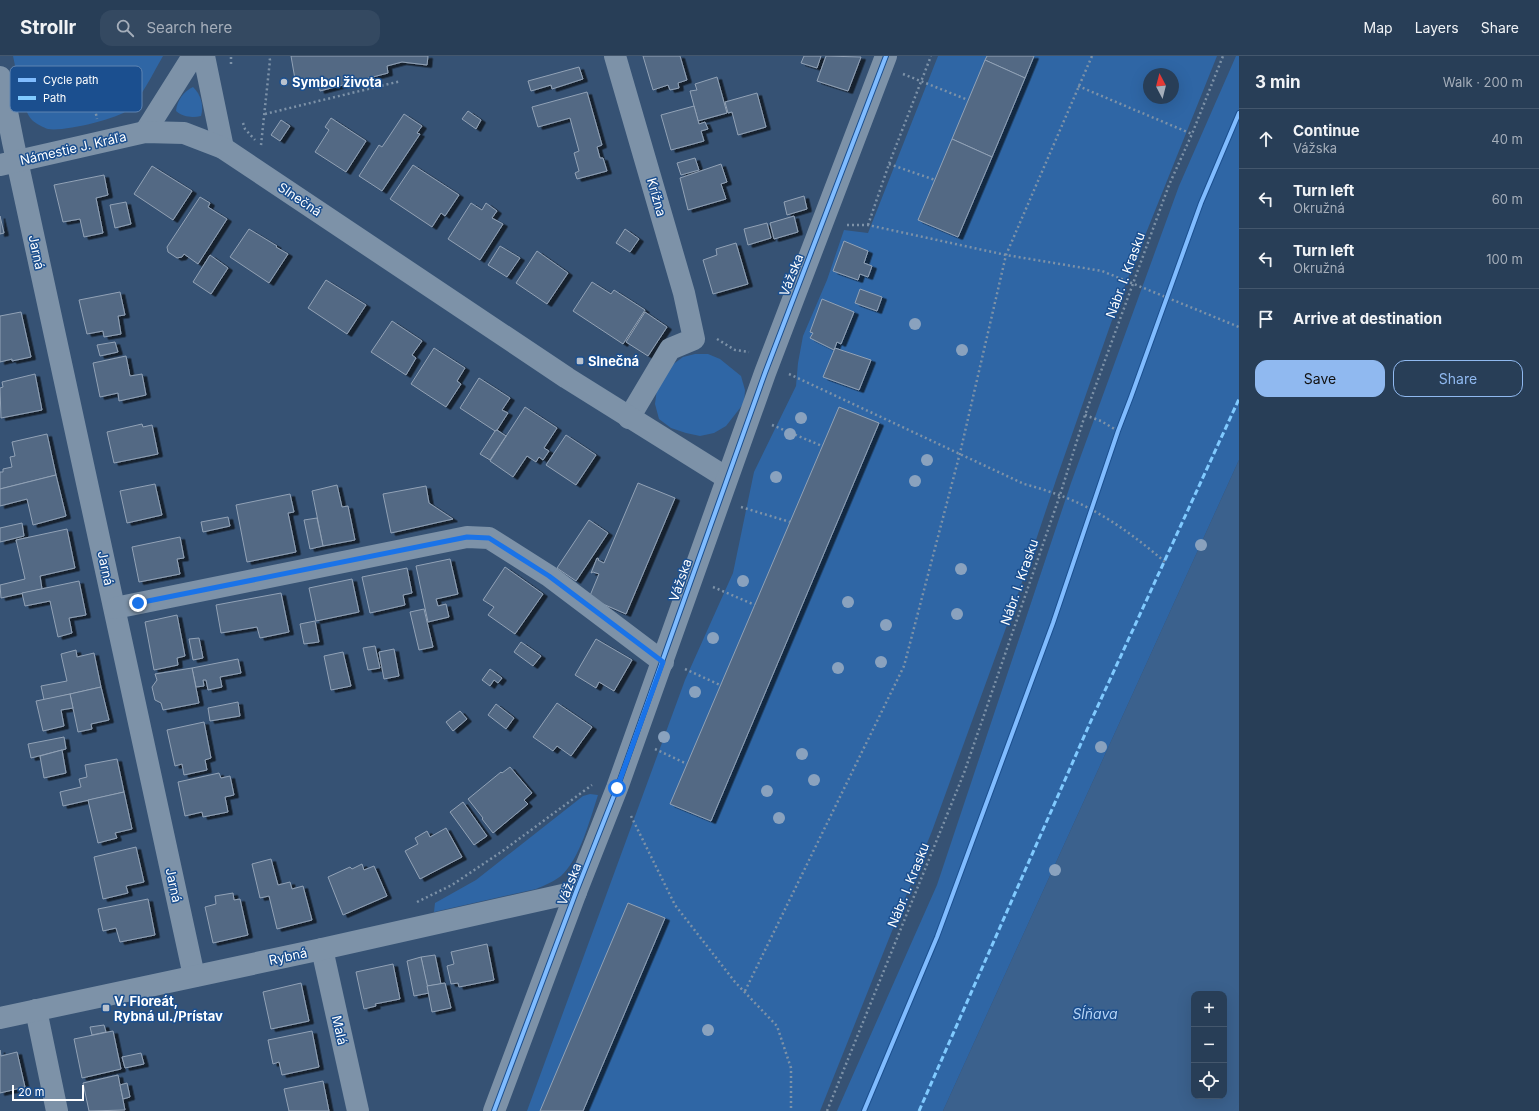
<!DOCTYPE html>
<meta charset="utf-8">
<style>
:root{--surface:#283e57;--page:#344961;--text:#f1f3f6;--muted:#a5aeba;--line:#44576d;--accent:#90b9f0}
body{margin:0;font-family:Inter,sans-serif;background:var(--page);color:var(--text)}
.controls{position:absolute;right:12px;bottom:12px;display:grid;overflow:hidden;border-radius:8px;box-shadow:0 4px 16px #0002}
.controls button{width:36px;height:36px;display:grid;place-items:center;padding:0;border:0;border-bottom:1px solid var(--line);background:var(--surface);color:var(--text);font:20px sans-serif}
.compass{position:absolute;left:1143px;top:12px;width:36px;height:36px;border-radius:50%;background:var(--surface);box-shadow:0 4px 16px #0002;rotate:353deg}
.scale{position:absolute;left:12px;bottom:10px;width:72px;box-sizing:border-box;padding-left:4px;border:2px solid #fff;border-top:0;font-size:11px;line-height:14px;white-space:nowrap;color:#fff;-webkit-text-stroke:3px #1b4f8f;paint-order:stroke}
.stop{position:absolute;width:12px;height:12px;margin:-9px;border:3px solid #1a73e8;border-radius:50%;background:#fff}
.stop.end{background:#1a73e8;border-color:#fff;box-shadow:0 1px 4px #0008}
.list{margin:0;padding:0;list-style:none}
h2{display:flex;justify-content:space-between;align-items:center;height:52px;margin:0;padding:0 16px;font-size:17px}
h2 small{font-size:13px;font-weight:400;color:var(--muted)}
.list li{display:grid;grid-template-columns:26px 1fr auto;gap:12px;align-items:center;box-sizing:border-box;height:60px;padding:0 16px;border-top:1px solid var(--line)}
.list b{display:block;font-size:15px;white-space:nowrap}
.list p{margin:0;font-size:13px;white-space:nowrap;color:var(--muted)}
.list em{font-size:13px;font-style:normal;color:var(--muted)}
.actions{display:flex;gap:8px;padding:12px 16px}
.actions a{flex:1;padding:9px 0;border:1px solid var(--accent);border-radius:12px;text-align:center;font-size:14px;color:var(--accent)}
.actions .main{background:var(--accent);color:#111}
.icon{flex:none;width:22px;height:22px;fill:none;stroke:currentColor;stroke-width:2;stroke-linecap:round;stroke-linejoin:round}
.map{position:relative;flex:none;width:1239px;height:1055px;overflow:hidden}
header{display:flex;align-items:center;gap:24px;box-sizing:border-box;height:56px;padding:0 20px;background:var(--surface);border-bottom:1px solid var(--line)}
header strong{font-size:19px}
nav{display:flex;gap:22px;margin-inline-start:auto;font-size:14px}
.search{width:280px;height:36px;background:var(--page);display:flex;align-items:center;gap:10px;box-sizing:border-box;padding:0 14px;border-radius:12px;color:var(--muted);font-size:15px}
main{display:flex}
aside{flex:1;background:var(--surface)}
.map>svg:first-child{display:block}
.green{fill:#2f66a5;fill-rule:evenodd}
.water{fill:#3b618d;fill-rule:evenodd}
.building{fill:#526984;stroke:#92a2b6;filter:url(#shadow)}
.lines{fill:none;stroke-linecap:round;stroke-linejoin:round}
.path{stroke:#7d92a8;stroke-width:2.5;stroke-dasharray:2 3;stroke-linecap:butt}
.minor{stroke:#7d92a8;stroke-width:22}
.quiet{stroke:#80caff;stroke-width:3;stroke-dasharray:6 3;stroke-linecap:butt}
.cycleway-casing{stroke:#1b4f8f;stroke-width:6}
.cycleway{stroke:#80bcff;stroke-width:4}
.tree{fill:#8aa2be}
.route{stroke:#1a73e8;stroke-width:5}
.poi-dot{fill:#b9c2ce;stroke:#1b4f8f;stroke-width:1.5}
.labels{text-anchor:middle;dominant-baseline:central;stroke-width:3;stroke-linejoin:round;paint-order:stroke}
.poi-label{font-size:13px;font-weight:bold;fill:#fff;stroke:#1b4f8f;text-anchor:start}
.street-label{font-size:13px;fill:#fff;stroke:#1b4f8f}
.water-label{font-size:14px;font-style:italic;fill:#b5d3f5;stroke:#1b4f8f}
.key{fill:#1b4f8f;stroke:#5f84b1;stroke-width:1}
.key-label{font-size:11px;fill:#fff}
</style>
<header>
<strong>Strollr</strong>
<div class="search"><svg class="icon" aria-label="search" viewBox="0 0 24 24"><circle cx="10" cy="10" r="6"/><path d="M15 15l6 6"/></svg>Search here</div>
<nav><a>Map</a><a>Layers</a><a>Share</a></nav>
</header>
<main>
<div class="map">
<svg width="1239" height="1055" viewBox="0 0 1239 1055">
<defs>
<filter id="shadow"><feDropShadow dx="4.5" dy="2.5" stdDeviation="0" flood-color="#0009"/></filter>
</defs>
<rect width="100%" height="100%" fill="#365274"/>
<g class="green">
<path d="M 13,0 L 163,0 C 153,17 142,41 128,54 C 117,63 63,76 48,73 C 44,72 35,67 32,64 C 21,52 17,17 13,0 Z"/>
<path d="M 938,0 L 1217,0 L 1118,247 L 1056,424 L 1015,547 L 932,775 L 820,1055 L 527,1055 L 685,624 L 733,517 L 754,416 L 796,330 L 798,307 L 803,280 L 827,224 L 844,174 L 868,177 ZM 1149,18 L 1173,18 L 1173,42 L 1149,42 Z"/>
<polygon points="1236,0 1239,0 1239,404 943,1055 837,1055 937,829 1071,427 1179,130"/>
<path d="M 193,31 C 201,39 204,49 201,60 C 192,62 183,61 176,55 C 177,44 184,35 193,31 Z"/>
<polygon points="695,298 708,298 720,303 741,320 745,334 744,347 726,370 714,377 700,380 686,377 671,372 659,363 655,348 657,333 672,309 683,301"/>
<path d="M 590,738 L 598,739 C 590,763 580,803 561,820 C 553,826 545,829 536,833 L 434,856 L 435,847 L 476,824 L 583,740 Z"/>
</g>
<path class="water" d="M 1239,404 L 1239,1055 L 943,1055 ZM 1194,938 L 1224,938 L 1224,1040 L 1194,1040 Z"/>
<g class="building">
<polygon points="291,0 428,0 427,9 402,6 387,10 388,17 320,35 318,25 296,29"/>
<polygon points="643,0 680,0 687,24 678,27 679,32 670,34 668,29 653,34"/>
<polygon points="804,0 821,0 817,12 801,7"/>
<polygon points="826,0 861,1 848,35 817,25"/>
<polygon points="987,0 1034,0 1025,22 985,4"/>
<polygon points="985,4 1025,22 992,101 952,83"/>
<polygon points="579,11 583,23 552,33 551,29 531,35 528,25"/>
<polygon points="717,21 727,57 698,65 690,35 697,34 695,28"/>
<polygon points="587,36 602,89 597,91 600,102 603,102 607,115 577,123 575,117 579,115 574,97 579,95 570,62 538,71 532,51"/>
<polygon points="757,37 766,71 738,79 732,56 728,57 725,46"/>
<polygon points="694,50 699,68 705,66 708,73 701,75 704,85 671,94 661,59"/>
<polygon points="468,55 481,64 476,73 462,63"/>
<polygon points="404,58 422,70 417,77 420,78 382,135 359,120 379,89 382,91"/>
<polygon points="331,62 366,85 346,116 315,96 329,74 325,71"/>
<polygon points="281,64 290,70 280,85 271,79"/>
<polygon points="952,83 992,101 958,181 918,164"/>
<polygon points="695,102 699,114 681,119 677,107"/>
<polygon points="721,108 727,126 721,128 726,143 688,154 680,122"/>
<polygon points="413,109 459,139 445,160 441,157 432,171 390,143"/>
<polygon points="152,110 192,135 173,164 134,138"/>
<polygon points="104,119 108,139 96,142 103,177 84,181 80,163 63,166 54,129"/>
<polygon points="804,140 807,153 787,159 784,146"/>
<polygon points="200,141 210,147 208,151 227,163 198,208 184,198 182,201 177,202 168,196 167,191"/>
<polygon points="126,146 131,168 115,172 110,149"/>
<polygon points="471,147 482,154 486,147 497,155 492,162 503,168 480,204 448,183"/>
<polygon points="0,160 4,177 0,178"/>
<polygon points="794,160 798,176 774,183 770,167"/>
<polygon points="767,167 771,182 748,189 744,173"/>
<polygon points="249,173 277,190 276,191 288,198 269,227 230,201"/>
<polygon points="625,173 639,183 630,196 616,187"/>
<polygon points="844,185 868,195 864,207 872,210 868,221 860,218 858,224 833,215"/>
<polygon points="736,187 748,228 713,238 703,204 717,199 716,193"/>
<polygon points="500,190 520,202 507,221 488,209"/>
<polygon points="537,195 568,217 547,248 516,227"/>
<polygon points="210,199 228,212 211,238 193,226"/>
<polygon points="326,224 366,249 347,278 308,252"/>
<polygon points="592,226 611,238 614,234 645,254 623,288 573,255"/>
<polygon points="860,233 882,241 877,255 855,247"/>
<polygon points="120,236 125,259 118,260 121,278 104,281 103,275 87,278 79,244"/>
<polygon points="822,243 854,256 841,288 837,286 834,294 810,282 813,277 810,276"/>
<polygon points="21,256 31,301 12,305 12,303 0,306 0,260"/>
<polygon points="645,256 667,271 648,300 626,286"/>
<polygon points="392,265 422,285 412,299 416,302 406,319 371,296"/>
<polygon points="115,286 118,296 100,300 97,289"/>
<polygon points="434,292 465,312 457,325 461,328 446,351 411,328"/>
<polygon points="835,292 871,304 859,334 823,321"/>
<polygon points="126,300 130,320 142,318 146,339 119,345 118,337 100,341 93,307"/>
<polygon points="35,318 42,354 1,362 0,332 3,331 2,326"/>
<polygon points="479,322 510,342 502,354 508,357 497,374 495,375 460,352"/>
<polygon points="525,351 557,372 544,392 549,395 543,404 539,401 536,406 527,400 513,421 490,405"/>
<polygon points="839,351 879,367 711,765 670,748"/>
<polygon points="142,368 143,371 152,369 158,398 114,407 107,376"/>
<polygon points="497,374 506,380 490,404 480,398 495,375"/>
<polygon points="47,378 56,419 0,433 0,416 3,416 3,413 12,411 10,401 15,400 12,386"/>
<polygon points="566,379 596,399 576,429 546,409"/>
<polygon points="56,419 66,460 33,469 27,443 0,450 0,433"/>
<polygon points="638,427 675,442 626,558 589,542 599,518 593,516 591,517 597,502 599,503 598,504 604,507"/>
<polygon points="155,428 162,459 127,467 120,435"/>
<polygon points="337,429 342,451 348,450 355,484 323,490 312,435"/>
<polygon points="426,430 429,447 453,463 391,477 383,438"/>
<polygon points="290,438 294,456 288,457 296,496 247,506 236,449"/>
<polygon points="228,461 230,470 203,476 201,466"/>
<polygon points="317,462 323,490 310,493 304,464"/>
<polygon points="589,464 608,477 576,525 557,512"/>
<polygon points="22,467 24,480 0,486 0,472"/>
<polygon points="67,473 75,512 40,520 42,533 1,542 0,529 25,523 16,484"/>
<polygon points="180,481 184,502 177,503 180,518 139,526 132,491"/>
<polygon points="450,503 458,538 436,543 438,550 446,548 449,561 428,566 416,510"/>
<polygon points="505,511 543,538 515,578 488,559 494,551 483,544"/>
<polygon points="407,512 412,537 403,539 405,549 370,557 362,521"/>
<polygon points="352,523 359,556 316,565 309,532"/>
<polygon points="79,525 86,559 69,562 72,577 58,581 50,545 25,550 22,537"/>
<polygon points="281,537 289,576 260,582 257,571 221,577 216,549"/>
<polygon points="424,553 433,591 419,594 410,556"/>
<polygon points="177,559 185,600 177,602 178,609 154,614 145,566"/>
<polygon points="315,565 319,586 304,588 300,568"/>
<polygon points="199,582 203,602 193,604 189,583"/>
<polygon points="596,583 632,604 614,635 599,626 596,632 575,619"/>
<polygon points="521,586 541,600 533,610 514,596"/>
<polygon points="375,590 380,612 368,614 363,592"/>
<polygon points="394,593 399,620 384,623 379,596"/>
<polygon points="76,594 77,601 94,597 101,631 44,644 41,630 67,625 61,598"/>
<polygon points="343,596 351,630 331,634 324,600"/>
<polygon points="238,603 241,617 220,621 222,631 208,634 206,624 203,624 204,630 196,631 192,612"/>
<polygon points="192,612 199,647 163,654 161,647 155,644 152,631 157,624 155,618"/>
<polygon points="490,613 502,622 498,627 494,624 490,630 482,624"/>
<polygon points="101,631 109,664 91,668 92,673 78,676 70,638"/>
<polygon points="70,638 73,652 61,654 64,670 43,675 36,645"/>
<polygon points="238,646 240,660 210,665 208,652"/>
<polygon points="557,647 592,671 571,700 557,690 553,695 533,681"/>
<polygon points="496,648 514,662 506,673 488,659"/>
<polygon points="460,655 467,663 453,675 446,666"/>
<polygon points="204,666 211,702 205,704 207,714 184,719 182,708 175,710 167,674"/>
<polygon points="64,681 66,693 31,702 28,688"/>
<polygon points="62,694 66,717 44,722 40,700"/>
<polygon points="117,703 124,736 63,750 60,736 81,731 79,723 87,721 85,709"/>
<polygon points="510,711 532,737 524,744 528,748 493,777 482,763 483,762 468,743 501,716 502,717"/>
<polygon points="219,717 221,722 230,720 234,739 225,741 228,756 203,761 202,756 185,760 178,726"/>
<polygon points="124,736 132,773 115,777 117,782 98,787 88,744"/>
<polygon points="463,746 487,780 474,789 450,756"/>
<polygon points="446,772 462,801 420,823 405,795 418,788 415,782 427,775 430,781"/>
<polygon points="136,791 144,826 126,830 128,837 103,843 94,801"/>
<polygon points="271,803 278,829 290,826 292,833 303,830 312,864 277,873 269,840 260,842 252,808"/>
<polygon points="362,808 364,814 374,810 387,840 343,859 328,821 350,811 352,813"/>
<polygon points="233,837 234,844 240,843 248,879 213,887 205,851 216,848 215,840"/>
<polygon points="148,843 155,879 120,886 116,872 103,875 98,853"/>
<polygon points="628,847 665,862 583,1055 540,1055"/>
<polygon points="487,888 494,924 459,931 458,927 451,928 447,910 454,908 451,896"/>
<polygon points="435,899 441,928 427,930 421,901"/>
<polygon points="421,901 429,937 414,940 407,905"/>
<polygon points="393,908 400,943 375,948 376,950 364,953 356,916"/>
<polygon points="301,927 309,965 271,973 263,936"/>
<polygon points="445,927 451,952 432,956 427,930"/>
<polygon points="104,969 106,976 92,979 90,971"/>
<polygon points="113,975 121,1013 82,1022 74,983"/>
<polygon points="312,975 319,1011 282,1019 279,1006 273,1008 268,984"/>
<polygon points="0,994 1,1000 17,996 25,1031 0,1037"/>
<polygon points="141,997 144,1008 125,1012 122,1001"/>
<polygon points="118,1019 125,1054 89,1055 83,1027"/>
<polygon points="323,1025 329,1055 289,1055 284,1033"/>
<polygon points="127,1027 130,1041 123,1043 120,1029"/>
</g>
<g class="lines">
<g class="path">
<polyline points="231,8 231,0"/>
<polyline points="903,18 968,44"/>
<polyline points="1078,30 1192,78"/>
<polyline points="93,43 97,63"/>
<polyline points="265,58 401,25"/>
<polyline points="243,67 245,73 255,84"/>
<polyline points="261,89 270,4 269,0"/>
<polyline points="889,108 935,124"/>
<polyline points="847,169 868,169 1006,199 1102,215 1239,271"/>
<polyline points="868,169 889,108 931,0"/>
<polyline points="717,283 735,294 749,296"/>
<path d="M 789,318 L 1024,428 C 1036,431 1048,435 1059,439 C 1098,453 1134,479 1165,506"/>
<polyline points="1085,359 1101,365 1118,375"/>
<polyline points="772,369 822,390"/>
<polyline points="741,451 790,466"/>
<polyline points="713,531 755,549"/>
<polyline points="685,613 720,629"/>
<polyline points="655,693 687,708"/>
<polyline points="631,760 675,849 735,926 777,970 791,1012 791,1055"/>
<polyline points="417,846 452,829 504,794 592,729"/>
<polyline points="745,935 904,610 960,397 1006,199 1092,0"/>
<polyline points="827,1055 964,717 1060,439 1085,359 1169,129 1192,78 1223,0"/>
</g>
<g class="minor">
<polyline points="204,0 223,92"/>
<polyline points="615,0 684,237 694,283 670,293 629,362"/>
<polyline points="0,21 13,86 194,920"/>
<polyline points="145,76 193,0"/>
<polyline points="0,109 145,76 184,77 223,92 567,322 727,422"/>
<polyline points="115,552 467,481 489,482 549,520 663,606"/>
<polyline points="322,893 358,1055"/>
<polyline points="36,954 57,1055"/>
<polyline points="0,962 322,893 576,836"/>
<polyline points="494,1055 576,836 617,732 765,317 886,0"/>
</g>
<polyline class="quiet" points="919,1055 1090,667 1239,343"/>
<g class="cycleway-casing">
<g id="cycleway">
<polyline points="494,1055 576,836 617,732 765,317 886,0"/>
<polyline points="864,1055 937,881 1053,567 1118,375 1131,341 1201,147 1239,57"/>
</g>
</g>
<use href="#cycleway" class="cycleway"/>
</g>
<g class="tree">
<circle cx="915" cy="268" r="6"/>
<circle cx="962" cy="294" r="6"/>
<circle cx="801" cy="362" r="6"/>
<circle cx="790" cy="378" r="6"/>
<circle cx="927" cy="404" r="6"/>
<circle cx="776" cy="421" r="6"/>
<circle cx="915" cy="425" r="6"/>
<circle cx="1201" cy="489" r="6"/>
<circle cx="961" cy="513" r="6"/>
<circle cx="743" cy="525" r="6"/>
<circle cx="848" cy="546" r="6"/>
<circle cx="957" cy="558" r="6"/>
<circle cx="886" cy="569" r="6"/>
<circle cx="713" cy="582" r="6"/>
<circle cx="881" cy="606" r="6"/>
<circle cx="838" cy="612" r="6"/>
<circle cx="695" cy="636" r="6"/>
<circle cx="664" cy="681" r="6"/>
<circle cx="1101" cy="691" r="6"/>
<circle cx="802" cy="698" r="6"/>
<circle cx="814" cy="724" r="6"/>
<circle cx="767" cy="735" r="6"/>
<circle cx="779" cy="762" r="6"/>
<circle cx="1055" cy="814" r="6"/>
<circle cx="708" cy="974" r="6"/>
</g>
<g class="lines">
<polyline class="route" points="138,547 467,481 489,482 549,520 663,606 617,732"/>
</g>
<g class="poi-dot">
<circle cx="284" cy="26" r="4"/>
<rect x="576" y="301" width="8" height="8" rx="2"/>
<rect x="102" y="948" width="8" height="8" rx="2"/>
</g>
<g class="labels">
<g class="poi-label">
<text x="292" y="26">Symbol života</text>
<text x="588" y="305">Slnečná</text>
<text x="114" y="945">V. Floreát,<tspan x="114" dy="15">Rybná ul./Prístav</tspan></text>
</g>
<g class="street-label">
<text transform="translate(73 92) rotate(-13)">Námestie J. Kráľa</text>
<text transform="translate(657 141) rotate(74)">Krížna</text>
<text transform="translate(300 143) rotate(34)">Slnečná</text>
<text transform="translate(37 196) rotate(78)">Jarná</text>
<text transform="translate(791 219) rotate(-69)">Vážska</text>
<text transform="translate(1125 219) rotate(-70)">Nábr. I. Krasku</text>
<text transform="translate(106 512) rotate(78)">Jarná</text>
<text transform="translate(680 524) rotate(-71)">Vážska</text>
<text transform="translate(1019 526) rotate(-71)">Nábr. I. Krasku</text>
<text transform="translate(569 828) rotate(-69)">Vážska</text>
<text transform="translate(174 829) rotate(78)">Jarná</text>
<text transform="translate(908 829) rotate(-68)">Nábr. I. Krasku</text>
<text transform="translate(288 900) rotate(-12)">Rybná</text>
<text transform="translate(340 974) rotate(77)">Malá</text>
</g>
<g class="water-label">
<text x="1095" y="957">Sĺňava</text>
</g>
</g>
<rect x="10" y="10" width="132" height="46" rx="6" class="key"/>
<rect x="18" y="22" width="18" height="4" fill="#80bcff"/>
<rect x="18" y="40" width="18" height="4" fill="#80caff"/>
<g class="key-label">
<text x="43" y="28">Cycle path</text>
<text x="43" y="46">Path</text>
</g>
</svg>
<div class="controls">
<button>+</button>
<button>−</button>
<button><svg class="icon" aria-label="locate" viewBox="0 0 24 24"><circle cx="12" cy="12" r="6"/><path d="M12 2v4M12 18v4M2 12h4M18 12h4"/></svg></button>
</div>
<svg class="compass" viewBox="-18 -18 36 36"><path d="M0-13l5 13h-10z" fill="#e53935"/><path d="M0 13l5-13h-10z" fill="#a5aeba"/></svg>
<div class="scale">20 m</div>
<div class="stop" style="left:617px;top:732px"></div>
<div class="stop end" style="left:138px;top:547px"></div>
</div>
<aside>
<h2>3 min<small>Walk · 200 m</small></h2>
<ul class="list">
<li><svg class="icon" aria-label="ahead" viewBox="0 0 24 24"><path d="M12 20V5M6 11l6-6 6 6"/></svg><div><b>Continue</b><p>Vážska</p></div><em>40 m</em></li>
<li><svg class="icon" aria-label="left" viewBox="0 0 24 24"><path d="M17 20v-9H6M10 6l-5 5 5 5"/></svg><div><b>Turn left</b><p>Okružná</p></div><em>60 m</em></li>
<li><svg class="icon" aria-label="left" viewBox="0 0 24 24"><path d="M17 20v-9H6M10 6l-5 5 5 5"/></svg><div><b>Turn left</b><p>Okružná</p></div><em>100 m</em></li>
<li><svg class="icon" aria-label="arrive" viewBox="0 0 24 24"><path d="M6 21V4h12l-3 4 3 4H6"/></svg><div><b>Arrive at destination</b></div></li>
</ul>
<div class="actions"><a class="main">Save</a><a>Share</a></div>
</aside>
</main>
